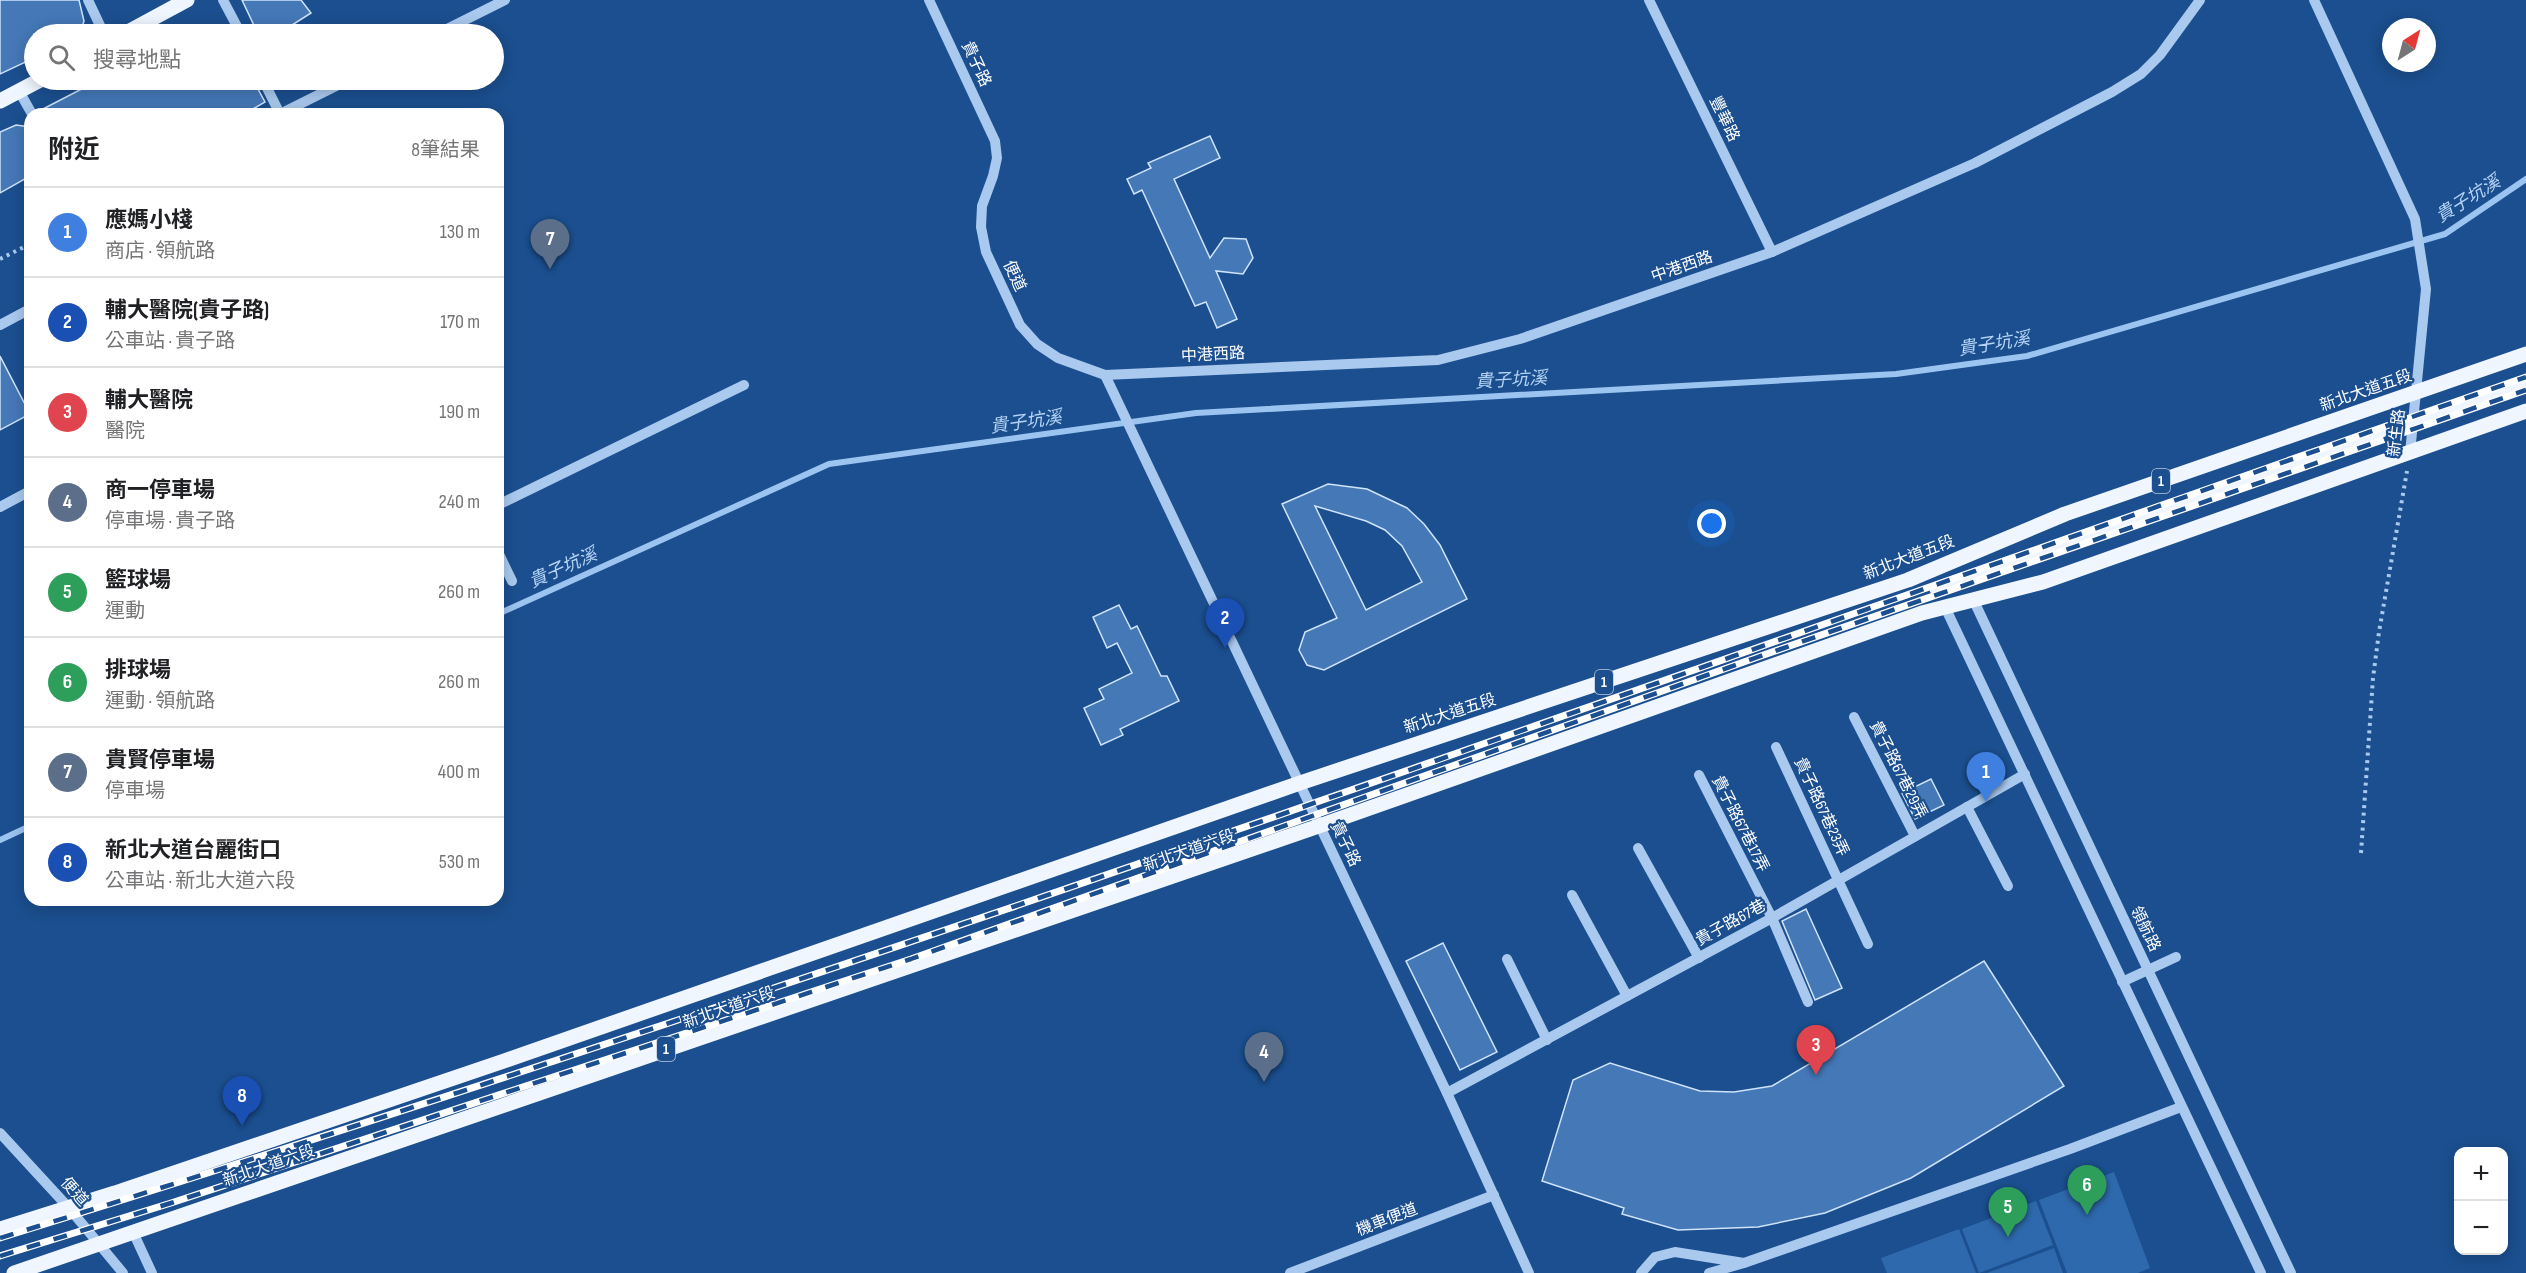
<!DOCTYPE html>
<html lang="zh-TW">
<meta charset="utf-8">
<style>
:root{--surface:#fff;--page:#f2f2f2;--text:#202124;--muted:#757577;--line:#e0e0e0;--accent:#0b8043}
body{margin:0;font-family:"Sofia Sans Condensed","Noto Sans TC",sans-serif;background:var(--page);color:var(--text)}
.controls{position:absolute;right:18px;bottom:18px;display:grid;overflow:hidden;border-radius:12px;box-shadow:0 3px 15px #0003}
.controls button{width:54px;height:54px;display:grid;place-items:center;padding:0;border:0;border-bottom:2px solid var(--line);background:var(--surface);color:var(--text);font:30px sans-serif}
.compass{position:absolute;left:2382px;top:18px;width:54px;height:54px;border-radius:50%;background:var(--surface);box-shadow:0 3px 15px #0003;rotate:36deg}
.you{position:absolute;left:1712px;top:524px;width:21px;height:21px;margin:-15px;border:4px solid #fff;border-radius:50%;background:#1a73e8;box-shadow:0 0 0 9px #1a73e833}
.badge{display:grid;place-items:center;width:39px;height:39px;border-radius:50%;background:var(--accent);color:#fff;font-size:20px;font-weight:700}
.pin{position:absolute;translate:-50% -50px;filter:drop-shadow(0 2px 3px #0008)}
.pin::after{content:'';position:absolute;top:32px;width:21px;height:18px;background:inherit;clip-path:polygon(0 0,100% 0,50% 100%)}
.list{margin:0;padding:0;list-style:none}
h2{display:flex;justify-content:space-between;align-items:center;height:78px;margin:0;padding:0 24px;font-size:26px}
h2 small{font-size:20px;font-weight:400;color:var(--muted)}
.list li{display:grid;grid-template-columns:39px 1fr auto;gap:18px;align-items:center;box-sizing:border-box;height:90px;padding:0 24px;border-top:2px solid var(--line)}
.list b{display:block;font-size:22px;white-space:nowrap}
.list p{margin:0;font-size:20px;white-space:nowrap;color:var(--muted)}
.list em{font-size:20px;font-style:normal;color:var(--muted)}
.icon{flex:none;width:33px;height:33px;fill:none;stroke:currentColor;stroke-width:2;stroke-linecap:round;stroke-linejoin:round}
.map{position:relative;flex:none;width:2526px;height:1273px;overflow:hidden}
.search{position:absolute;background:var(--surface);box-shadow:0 3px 15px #0003;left:24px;top:24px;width:480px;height:66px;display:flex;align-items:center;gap:15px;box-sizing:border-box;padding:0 21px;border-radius:33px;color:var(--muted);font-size:22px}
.panel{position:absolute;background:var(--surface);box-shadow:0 3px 15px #0003;left:24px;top:108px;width:480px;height:798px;border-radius:18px}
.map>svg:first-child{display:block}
.green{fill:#2e69ad}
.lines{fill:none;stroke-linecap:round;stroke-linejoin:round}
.stream{stroke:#9cc4f0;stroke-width:6}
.building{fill:#4478b7;stroke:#cfe3fa;stroke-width:1.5;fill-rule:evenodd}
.path{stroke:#a9c9ee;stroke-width:4;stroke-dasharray:3 4.5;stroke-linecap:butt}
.minor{stroke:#a9c9ee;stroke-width:10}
.major{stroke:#f0f6ff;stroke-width:15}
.rail-casing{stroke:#fff;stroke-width:7}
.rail{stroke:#1b4f8f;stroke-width:4.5;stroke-dasharray:14;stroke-linecap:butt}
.labels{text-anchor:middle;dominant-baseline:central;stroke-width:4.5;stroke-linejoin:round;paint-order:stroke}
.shield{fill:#1b4f8f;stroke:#bbcadd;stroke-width:1.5}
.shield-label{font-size:15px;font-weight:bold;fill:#fff}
.street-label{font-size:16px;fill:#fff;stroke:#1b4f8f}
.water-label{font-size:18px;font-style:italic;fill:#b5d3f5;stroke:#1b4f8f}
</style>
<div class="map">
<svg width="2526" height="1273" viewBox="0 0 2526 1273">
<rect width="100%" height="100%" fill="#1b4f8f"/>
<g class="green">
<polygon points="2114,1172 2150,1268 2138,1273 2067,1273 2039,1200"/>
<polygon points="2036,1201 2053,1245 1979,1273 1962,1229"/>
<polygon points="1959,1229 1976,1273 1887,1273 1881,1258"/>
<polygon points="2054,1248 2063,1273 1987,1273"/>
</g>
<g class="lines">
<g class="stream">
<polyline points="498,614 829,464 1196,413 1896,374 2027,356 2445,234 2526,179"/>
<polyline points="0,840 30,826"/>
</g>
</g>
<g class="building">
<polygon points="0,0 79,0 84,21 82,28 79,34 34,34 34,58 0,74"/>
<polygon points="242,0 301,0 311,13 278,34 258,34"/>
<polygon points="99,80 253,80 265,102 244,114 39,114 39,111"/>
<polygon points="16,125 30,127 30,176 0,193 0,132"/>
<polygon points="1210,136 1220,158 1174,179 1210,258 1224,238 1246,239 1253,258 1243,274 1216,271 1237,319 1217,328 1206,302 1195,306 1142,190 1134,194 1127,179 1151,168 1148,163"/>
<polygon points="0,356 30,414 0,430"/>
<path d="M 1328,484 L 1367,489 L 1407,508 L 1424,524 L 1440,545 L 1467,599 L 1324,670 L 1307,665 L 1299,650 L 1305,632 L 1337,618 L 1282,504 ZM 1315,506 L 1366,521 L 1385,530 L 1402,546 L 1422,582 L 1366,610 Z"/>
<polygon points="1119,605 1131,629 1137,626 1161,676 1167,676 1179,701 1120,729 1123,735 1101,745 1084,708 1104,699 1099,689 1132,673 1117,643 1107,648 1093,617"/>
<polygon points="1931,779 1944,805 1915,819 1902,793"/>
<polygon points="1806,909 1842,988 1815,1000 1782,921"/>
<polygon points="1443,943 1497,1052 1460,1070 1406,961"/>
<polygon points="1984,961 2064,1086 1911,1178 1825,1213 1758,1227 1678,1230 1622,1214 1624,1208 1542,1181 1573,1080 1610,1063 1700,1091 1734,1092 1772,1086"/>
</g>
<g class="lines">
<g class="path">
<polyline points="0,259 30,244"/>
<polyline points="2361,853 2373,678 2379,632 2407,471"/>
</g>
<g class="minor">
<polyline points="88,0 104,34"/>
<polyline points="223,0 241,34"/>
<polyline points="929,0 995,141 997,158 993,176 982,206 981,227 986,252 1020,325 1037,344 1058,358 1105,375 1438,360 1520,339 1772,252 1975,163 2112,92 2141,74 2160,55 2200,0"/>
<polyline points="1649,0 1772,252"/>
<polyline points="2314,0 2415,219 2426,289 2410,453"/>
<polyline points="437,34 505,0"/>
<polyline points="263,80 280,114"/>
<polyline points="19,91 32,114"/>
<polyline points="280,114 348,80"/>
<polyline points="0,325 30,309"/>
<polyline points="1105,375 1447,1093 1529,1273"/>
<polyline points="498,505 744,385"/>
<polyline points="0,507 30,491"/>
<polyline points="498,552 512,581"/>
<polyline points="1973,599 2291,1273"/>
<polyline points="1945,607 2261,1273"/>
<polyline points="1854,717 1915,836"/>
<polyline points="1776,747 1868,944"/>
<polyline points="1699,775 1772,918 1808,1002"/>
<polyline points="1967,807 2008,886"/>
<polyline points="1638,848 1699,958"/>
<polyline points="1572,895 1627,996"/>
<polyline points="1507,959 1547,1040"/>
<polyline points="2122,982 2176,957"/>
<polyline points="1447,1093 1772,918 2025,774"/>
<polyline points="0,1133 69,1208 123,1273"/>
<polyline points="133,1232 152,1273"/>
<polyline points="1744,1263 2070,1149 2181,1107"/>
<polyline points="1290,1273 1494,1195"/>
<polyline points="1641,1273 1655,1257 1675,1252 1744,1263 1709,1273"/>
</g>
<g class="major">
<polyline points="124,34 187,0"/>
<polyline points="0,101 40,80"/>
<polyline points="1937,589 2526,384"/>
<polyline points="0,1229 115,1193 504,1061 1300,783 1908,580 2065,514 2526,354"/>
<polyline points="14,1273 1319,826 1922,613 2043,582 2526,411"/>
</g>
<g class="rail-casing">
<g id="rail">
<path d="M 0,1238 C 850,976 1686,671 2526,377"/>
<polyline points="0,1256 171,1203 911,959 1755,658 2526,390"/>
</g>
</g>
<use href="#rail" class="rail"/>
</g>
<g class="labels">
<g class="shield">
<rect x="2152" y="469" width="18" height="24" rx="4.5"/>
<rect x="1595" y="670" width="18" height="24" rx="4.5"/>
<rect x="657" y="1037" width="18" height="24" rx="4.5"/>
</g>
<g class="shield-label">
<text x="2161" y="481">1</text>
<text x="1604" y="682">1</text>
<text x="666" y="1049">1</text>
</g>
<g class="street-label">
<text transform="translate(976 64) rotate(65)">貴子路</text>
<text transform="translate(1724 119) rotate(64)">豐華路</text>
<text transform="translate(1682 267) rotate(-19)">中港西路</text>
<text transform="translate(1014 276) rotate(65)">便道</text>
<text transform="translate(1213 355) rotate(-3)">中港西路</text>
<text transform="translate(2366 391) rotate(-19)">新北大道五段</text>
<text transform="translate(2397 433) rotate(-83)">新生路</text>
<text transform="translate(1909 558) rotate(-21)">新北大道五段</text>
<text transform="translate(1450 714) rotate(-18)">新北大道五段</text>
<text transform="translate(1898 770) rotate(63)">貴子路67巷29弄</text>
<text transform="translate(1821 807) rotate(65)">貴子路67巷23弄</text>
<text transform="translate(1740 824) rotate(63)">貴子路67巷17弄</text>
<text transform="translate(1345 844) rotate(64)">貴子路</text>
<text transform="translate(1189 851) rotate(-19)">新北大道六段</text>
<text transform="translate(1731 923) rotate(-29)">貴子路67巷</text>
<text transform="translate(2145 929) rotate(64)">領航路</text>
<text transform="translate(729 1008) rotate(-19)">新北大道六段</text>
<text transform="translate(269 1166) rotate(-19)">新北大道六段</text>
<text transform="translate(74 1192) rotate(48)">便道</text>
<text transform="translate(1387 1220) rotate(-21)">機車便道</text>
</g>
<g class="water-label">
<text transform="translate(2468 199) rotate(-32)">貴子坑溪</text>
<text transform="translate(1994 344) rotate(-9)">貴子坑溪</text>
<text transform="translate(1511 380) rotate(-3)">貴子坑溪</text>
<text transform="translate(1026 422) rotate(-8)">貴子坑溪</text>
<text transform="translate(563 568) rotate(-24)">貴子坑溪</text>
</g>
</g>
</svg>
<div class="controls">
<button>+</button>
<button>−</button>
</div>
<svg class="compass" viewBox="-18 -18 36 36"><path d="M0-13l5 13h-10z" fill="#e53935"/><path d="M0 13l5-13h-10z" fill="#757577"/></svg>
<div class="you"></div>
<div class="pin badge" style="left:1986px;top:802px;background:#3f7fe0">1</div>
<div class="pin badge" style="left:1225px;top:648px;background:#1a4fb4">2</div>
<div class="pin badge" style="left:1816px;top:1075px;background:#e0444e">3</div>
<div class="pin badge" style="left:1264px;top:1082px;background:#5c6f8a">4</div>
<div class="pin badge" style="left:2008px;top:1237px;background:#2e9e5b">5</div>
<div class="pin badge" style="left:2087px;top:1215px;background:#2e9e5b">6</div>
<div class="pin badge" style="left:550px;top:269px;background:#5c6f8a">7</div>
<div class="pin badge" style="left:242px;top:1126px;background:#1a4fb4">8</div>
<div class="search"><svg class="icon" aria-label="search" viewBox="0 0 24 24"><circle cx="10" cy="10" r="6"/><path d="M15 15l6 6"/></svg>搜尋地點</div>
<section class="panel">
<h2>附近<small>8筆結果</small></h2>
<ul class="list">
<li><span class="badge" style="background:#3f7fe0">1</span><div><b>應媽小棧</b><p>商店 · 領航路</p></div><em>130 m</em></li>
<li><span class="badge" style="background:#1a4fb4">2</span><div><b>輔大醫院(貴子路)</b><p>公車站 · 貴子路</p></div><em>170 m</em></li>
<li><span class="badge" style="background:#e0444e">3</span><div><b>輔大醫院</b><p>醫院</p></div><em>190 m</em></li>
<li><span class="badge" style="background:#5c6f8a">4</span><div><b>商一停車場</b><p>停車場 · 貴子路</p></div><em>240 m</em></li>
<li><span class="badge" style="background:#2e9e5b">5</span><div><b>籃球場</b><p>運動</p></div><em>260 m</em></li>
<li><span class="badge" style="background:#2e9e5b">6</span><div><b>排球場</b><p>運動 · 領航路</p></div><em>260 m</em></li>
<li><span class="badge" style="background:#5c6f8a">7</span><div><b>貴賢停車場</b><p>停車場</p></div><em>400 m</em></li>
<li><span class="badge" style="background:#1a4fb4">8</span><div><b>新北大道台麗街口</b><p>公車站 · 新北大道六段</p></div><em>530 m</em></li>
</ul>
</section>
</div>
